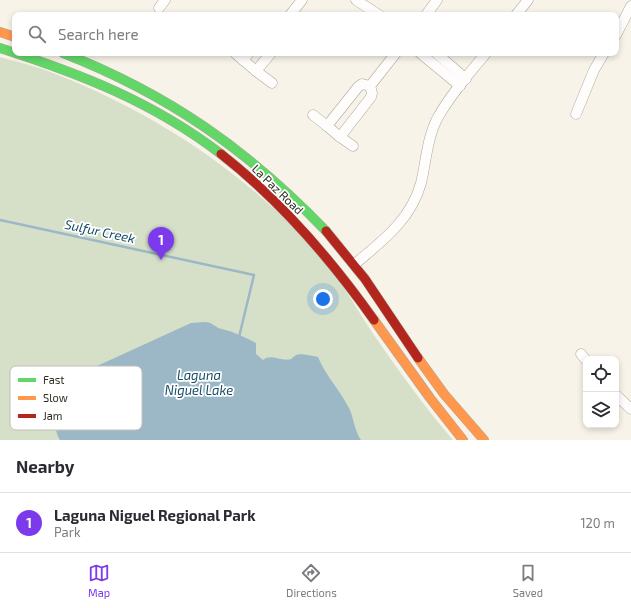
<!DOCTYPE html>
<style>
:root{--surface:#fff;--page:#f2f2f3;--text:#2b2b33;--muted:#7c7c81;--line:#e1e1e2;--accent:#7c3aed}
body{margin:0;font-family:"Exo 2",sans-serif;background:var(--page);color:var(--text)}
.controls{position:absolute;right:12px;bottom:12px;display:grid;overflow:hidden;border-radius:8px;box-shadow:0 2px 6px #0003}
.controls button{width:36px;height:36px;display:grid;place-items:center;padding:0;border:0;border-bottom:1px solid var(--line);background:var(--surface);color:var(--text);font:20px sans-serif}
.you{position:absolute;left:323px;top:299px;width:14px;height:14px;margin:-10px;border:3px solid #fff;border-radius:50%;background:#1a73e8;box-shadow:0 0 0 6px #1a73e833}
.badge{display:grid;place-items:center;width:26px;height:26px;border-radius:50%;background:var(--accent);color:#fff;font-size:13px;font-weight:700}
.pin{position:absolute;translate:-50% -33px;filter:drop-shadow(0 1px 2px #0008)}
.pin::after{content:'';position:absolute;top:21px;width:14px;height:12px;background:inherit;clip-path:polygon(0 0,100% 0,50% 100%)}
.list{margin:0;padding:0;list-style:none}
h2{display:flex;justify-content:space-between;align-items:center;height:52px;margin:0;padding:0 16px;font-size:17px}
h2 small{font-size:13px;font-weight:400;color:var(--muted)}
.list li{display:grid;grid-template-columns:26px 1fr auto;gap:12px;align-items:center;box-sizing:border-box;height:60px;padding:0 16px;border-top:1px solid var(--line)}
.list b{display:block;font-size:15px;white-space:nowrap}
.list p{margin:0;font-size:13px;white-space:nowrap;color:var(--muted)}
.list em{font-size:13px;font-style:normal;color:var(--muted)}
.icon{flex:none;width:22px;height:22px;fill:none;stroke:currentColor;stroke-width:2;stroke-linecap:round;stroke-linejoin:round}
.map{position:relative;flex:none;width:631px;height:440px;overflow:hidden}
.search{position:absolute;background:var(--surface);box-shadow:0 2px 6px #0003;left:12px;right:12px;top:12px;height:44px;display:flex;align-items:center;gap:10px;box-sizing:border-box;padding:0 14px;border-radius:8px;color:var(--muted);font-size:15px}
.sheet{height:112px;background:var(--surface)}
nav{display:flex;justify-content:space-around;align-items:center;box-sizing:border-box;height:56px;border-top:1px solid var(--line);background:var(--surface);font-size:11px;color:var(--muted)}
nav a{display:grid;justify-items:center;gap:2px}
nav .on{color:var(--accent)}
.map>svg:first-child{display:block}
.green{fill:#d6e0c9}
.water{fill:#9cb8c6}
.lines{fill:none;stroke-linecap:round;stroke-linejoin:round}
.stream{stroke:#9cb8c6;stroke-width:2.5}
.street-casing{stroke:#aba79e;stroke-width:11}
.fast-casing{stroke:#aba79e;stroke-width:10}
.slow-casing{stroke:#aba79e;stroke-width:10}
.jam-casing{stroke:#aba79e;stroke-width:10}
.street{stroke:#fefdfc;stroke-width:10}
.fast{stroke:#63d668;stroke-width:9}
.slow{stroke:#ff974d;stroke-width:9}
.jam{stroke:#b3261e;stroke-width:9}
.labels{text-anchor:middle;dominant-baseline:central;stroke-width:3.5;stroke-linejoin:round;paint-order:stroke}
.street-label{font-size:12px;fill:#2f2b22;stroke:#fff}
.water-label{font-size:13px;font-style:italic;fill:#164d67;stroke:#fff}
.key{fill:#fff;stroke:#c1bfbd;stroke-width:1}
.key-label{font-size:11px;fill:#2f2b22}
</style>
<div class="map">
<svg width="631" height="440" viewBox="0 0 631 440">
<rect width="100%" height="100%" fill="#f8f3e8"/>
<path class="green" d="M 0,57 C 17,62 36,66 53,73 C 158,113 264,184 334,273 C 348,292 359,313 372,332 C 398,370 424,406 453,440 L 0,440 Z"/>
<path class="water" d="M 205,322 C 213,322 215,328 222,329 C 234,332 245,337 256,343 L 256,354 L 263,360 C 271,353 281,362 291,359 C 293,358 294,356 296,355 C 301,353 312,356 318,357 C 325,375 340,390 349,408 C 354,418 354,430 361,440 L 60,440 C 51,427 55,395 62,382 L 191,323 Z"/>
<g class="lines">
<polyline class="stream" points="0,220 254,275 239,337"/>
<g class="street-casing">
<g id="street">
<polyline points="356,0 379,15"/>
<polyline points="159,8 165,0"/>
<polyline points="290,15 302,0"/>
<polyline points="426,15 437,0"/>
<polyline points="516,15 528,0"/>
<polyline points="616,35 631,6"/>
<polyline points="235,53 243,60"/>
<polyline points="249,53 243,60 256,71 271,53"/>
<polyline points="420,53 460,86"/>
<polyline points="436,53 466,79"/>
<polyline points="256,71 272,83"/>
<polygon points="362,84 370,86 372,93 371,97 340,137 327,126 358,87"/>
<polyline points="370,86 396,53"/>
<polyline points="576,114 594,70 604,53"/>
<polyline points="313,115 327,126"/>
<polyline points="340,137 353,146"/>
<path d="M 355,264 C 382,241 411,220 421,183 C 426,162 427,139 437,119 C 450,95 469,74 486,53"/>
<polyline points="581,354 586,360"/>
<polyline points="616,395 631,409"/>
</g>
</g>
<g class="fast-casing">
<g id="fast">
<path d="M 0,48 C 81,74 153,102 221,154"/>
<path d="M 63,53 C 168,94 248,150 326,231"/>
</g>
</g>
<g class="slow-casing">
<g id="slow">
<polyline points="0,32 15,37"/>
<polyline points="374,320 430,398 463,440"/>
<polyline points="418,358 444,394 484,440"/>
</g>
</g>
<g class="jam-casing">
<g id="jam">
<path d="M 221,154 C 281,201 330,258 374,320"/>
<polyline points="326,231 365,279 418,358"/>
</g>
</g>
<use href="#street" class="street"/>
<use href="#fast" class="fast"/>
<use href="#slow" class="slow"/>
<use href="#jam" class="jam"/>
</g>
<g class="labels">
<g class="street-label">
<text transform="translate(278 189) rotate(44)">La Paz Road</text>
</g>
<g class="water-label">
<text transform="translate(100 231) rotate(12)">Sulfur Creek</text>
<text x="199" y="375">Laguna<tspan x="199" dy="15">Niguel Lake</tspan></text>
</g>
</g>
<rect x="10" y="366" width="132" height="64" rx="6" class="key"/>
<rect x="18" y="378" width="18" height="4" fill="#63d668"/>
<rect x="18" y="396" width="18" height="4" fill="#ff974d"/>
<rect x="18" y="414" width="18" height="4" fill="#b3261e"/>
<g class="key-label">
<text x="43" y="384">Fast</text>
<text x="43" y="402">Slow</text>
<text x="43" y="420">Jam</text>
</g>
</svg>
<div class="controls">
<button><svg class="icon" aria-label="locate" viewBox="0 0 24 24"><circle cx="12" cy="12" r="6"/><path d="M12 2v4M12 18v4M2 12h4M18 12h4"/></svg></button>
<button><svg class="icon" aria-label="layers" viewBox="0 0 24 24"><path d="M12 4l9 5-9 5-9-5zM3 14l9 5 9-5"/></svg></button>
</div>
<div class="you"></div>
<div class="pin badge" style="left:161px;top:260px">1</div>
<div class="search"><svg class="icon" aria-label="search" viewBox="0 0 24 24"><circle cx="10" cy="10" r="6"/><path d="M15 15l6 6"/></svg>Search here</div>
</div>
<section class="sheet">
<h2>Nearby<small></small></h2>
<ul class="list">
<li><span class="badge">1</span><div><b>Laguna Niguel Regional Park</b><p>Park</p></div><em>120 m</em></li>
</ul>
</section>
<nav>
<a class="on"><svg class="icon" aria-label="map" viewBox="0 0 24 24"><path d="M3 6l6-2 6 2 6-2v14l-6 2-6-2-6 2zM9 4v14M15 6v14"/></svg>Map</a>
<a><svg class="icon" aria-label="directions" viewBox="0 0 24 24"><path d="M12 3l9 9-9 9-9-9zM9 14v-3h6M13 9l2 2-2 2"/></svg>Directions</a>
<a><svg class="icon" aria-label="saved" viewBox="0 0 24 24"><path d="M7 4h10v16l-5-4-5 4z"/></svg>Saved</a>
</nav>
